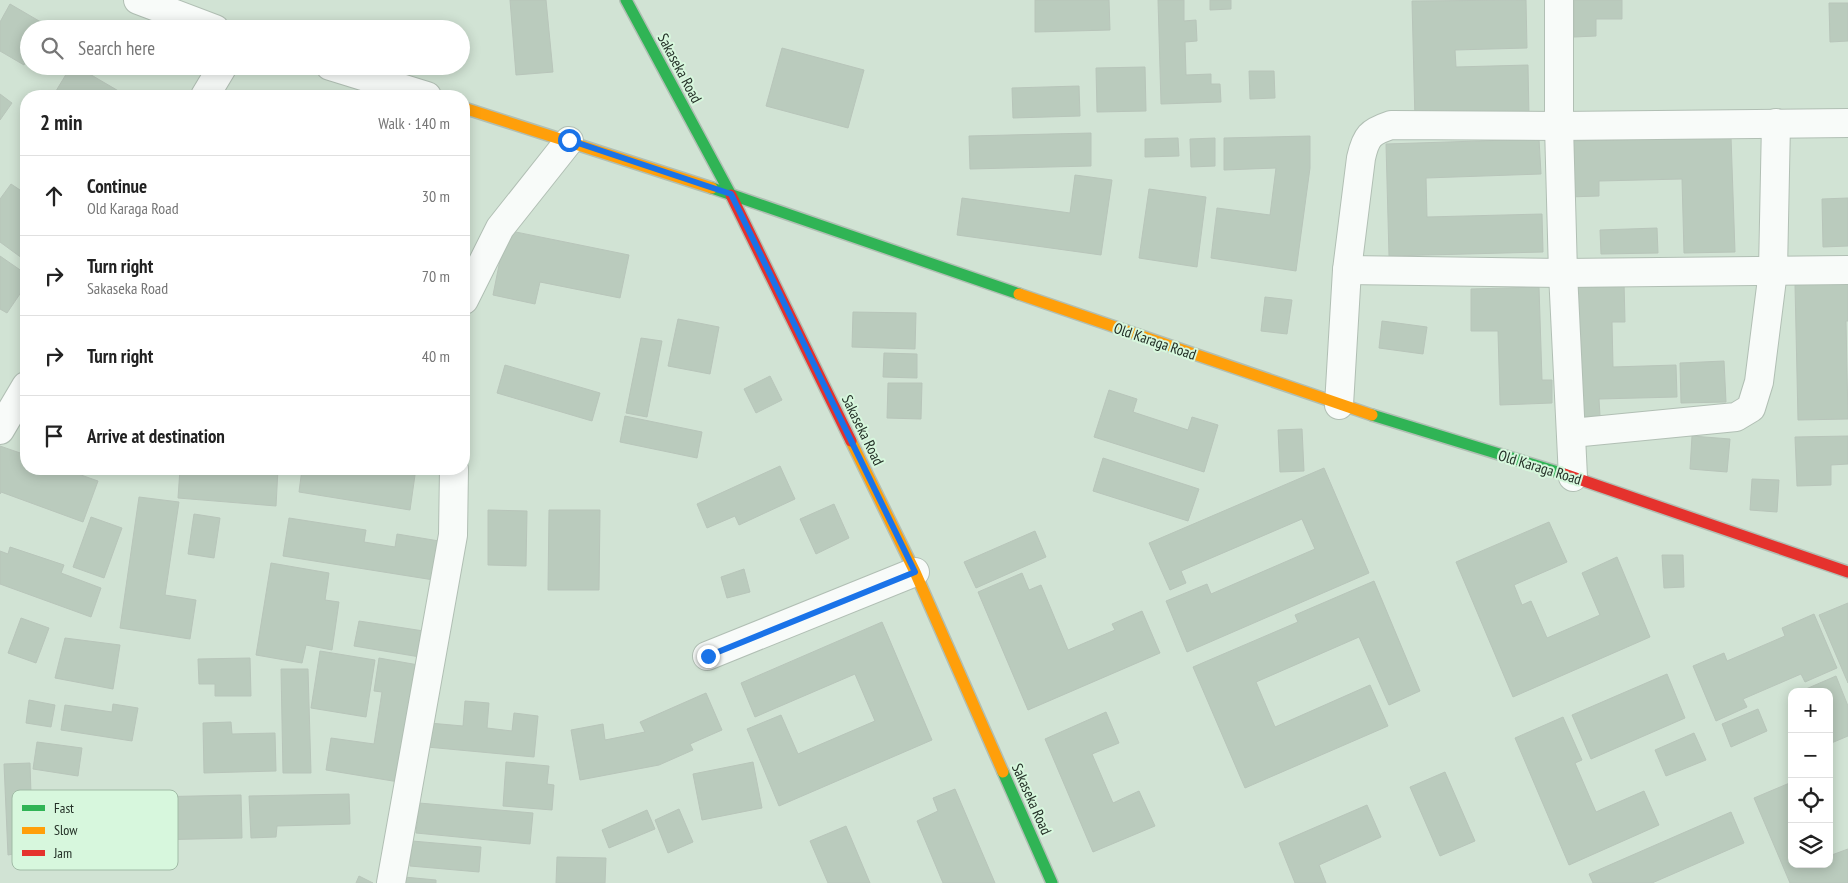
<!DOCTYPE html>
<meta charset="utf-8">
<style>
:root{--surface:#fff;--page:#f6f6f6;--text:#222;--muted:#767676;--line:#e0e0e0}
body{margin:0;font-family:"PT Sans Narrow",sans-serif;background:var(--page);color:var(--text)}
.controls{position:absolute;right:15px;bottom:15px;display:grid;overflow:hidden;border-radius:10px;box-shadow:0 2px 12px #0003}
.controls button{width:45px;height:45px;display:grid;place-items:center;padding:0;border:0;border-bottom:1px solid var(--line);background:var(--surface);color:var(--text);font:25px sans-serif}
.stop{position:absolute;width:15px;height:15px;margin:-11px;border:4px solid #1a73e8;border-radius:50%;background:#fff}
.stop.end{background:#1a73e8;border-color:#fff;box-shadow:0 1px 5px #0008}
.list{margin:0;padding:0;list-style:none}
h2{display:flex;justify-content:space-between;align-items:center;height:65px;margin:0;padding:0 20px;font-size:21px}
h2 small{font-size:16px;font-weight:400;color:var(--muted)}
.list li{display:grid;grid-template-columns:32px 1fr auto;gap:15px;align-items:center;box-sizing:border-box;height:80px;padding:0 20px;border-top:1px solid var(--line)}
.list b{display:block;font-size:19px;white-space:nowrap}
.list p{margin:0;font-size:16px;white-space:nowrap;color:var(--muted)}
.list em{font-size:16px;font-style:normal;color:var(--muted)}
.icon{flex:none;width:28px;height:28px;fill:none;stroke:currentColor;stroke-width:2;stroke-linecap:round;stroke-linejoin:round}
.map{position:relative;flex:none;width:1848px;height:883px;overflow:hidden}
.search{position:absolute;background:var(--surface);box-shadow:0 2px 12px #0003;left:20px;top:20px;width:450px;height:55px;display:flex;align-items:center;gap:12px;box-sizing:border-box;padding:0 18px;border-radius:28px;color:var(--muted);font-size:19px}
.panel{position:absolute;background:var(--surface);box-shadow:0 2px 12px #0003;left:20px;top:90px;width:450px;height:385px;border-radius:20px}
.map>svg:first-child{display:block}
.building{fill:#bacbbd;stroke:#b8c5ba}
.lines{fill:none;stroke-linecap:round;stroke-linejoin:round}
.street-casing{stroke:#b1bfb4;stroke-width:30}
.fast-casing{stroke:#b1bfb4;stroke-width:14}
.slow-casing{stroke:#b1bfb4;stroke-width:14}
.jam-casing{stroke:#b1bfb4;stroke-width:14}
.street{stroke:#f8fbf9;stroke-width:28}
.fast{stroke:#30b455;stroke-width:11}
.slow{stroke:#ff9f0a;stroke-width:11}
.jam{stroke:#e5322d;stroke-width:11}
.route{stroke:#1a73e8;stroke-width:6}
.labels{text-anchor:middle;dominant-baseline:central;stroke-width:4;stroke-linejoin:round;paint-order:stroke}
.street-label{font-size:15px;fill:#232f26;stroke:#d7f7dd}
.key{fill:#d7f7dd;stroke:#a1bba6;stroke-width:1}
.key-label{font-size:14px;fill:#232f26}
</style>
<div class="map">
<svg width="1848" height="883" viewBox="0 0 1848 883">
<rect width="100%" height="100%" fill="#d1e3d4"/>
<g class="building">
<polygon points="510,0 546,0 553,72 516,75"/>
<polygon points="1035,0 1109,0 1110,30 1035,32"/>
<polygon points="1158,0 1184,0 1184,21 1196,20 1197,41 1185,42 1186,75 1211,74 1211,84 1220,84 1221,102 1161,104"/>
<polygon points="1210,0 1231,0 1231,9 1210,10"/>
<polygon points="1526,0 1527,48 1455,50 1456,67 1528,65 1529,117 1415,120 1412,1"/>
<polygon points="1574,0 1622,0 1622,19 1596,19 1596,36 1574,37"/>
<polygon points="1829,3 1848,3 1848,41 1830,42"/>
<polygon points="10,4 46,25 44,29 29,29 29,56 24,65 0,51 0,22"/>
<polygon points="782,48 864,70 848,128 766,106"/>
<polygon points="71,66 76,66 127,96 53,96"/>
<polygon points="1145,67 1146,111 1097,112 1096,68"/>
<polygon points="1249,71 1274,71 1275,98 1250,99"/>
<polygon points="1079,86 1080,116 1013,118 1012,88"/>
<polygon points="0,94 12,103 0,120"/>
<polygon points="1091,133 1091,166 970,169 969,136"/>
<polygon points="1310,136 1310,168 1296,271 1211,258 1217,208 1270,215 1276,168 1224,170 1224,138"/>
<polygon points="1731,137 1735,252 1684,253 1682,179 1599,181 1599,196 1568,197 1566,141"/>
<polygon points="1178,138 1179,156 1145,157 1145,139"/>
<polygon points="1215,138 1215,166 1191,167 1190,139"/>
<polygon points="1539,139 1541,174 1426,178 1427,217 1542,214 1543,252 1389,256 1386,144"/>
<polygon points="1075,175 1112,180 1101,255 957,235 962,198 1070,213"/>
<polygon points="11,184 26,194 26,261 0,242 0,199"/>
<polygon points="1149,189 1206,197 1197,267 1139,258"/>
<polygon points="1848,198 1848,246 1823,247 1822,199"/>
<polygon points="1657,228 1658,253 1601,254 1600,230"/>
<polygon points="506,230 629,255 620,298 540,282 535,304 493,295"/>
<polygon points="0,256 26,274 26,285 7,313 0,309"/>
<polygon points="1624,282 1625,322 1612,322 1613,367 1676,365 1677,397 1599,399 1600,416 1575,417 1571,284"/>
<polygon points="1848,283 1848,321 1846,321 1848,419 1798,420 1795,285"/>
<polygon points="1539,287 1542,380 1552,380 1552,403 1500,405 1498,331 1471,331 1471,289"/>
<polygon points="1265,297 1292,300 1287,334 1261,331"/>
<polygon points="853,312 916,313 915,349 852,347"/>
<polygon points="678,319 719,327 710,374 668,366"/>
<polygon points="1382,321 1427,327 1423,354 1379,348"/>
<polygon points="641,338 662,341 647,417 626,413"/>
<polygon points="884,353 917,354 917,378 883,377"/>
<polygon points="1724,361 1726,402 1681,403 1680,363"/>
<polygon points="505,365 600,393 592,421 497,393"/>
<polygon points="770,376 782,400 756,413 744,389"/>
<polygon points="888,383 922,383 921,419 887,418"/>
<polygon points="1109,390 1137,399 1133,412 1188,430 1192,417 1218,425 1204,472 1094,437"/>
<polygon points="625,416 702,432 697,458 620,442"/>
<polygon points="1302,429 1304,471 1280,472 1278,430"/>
<polygon points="1692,436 1730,439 1727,472 1690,469"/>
<polygon points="1848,436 1848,464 1831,465 1831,485 1797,486 1795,437"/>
<polygon points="0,446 26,455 26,469 64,469 98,481 83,522 1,492 0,494"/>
<polygon points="1103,458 1199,489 1188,521 1093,491"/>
<polygon points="780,466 795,499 739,525 735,516 707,528 697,504"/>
<polygon points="1324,468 1369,573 1187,652 1166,601 1207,584 1211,594 1315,549 1302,519 1181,571 1186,583 1170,590 1149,543"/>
<polygon points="180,469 278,469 276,506 178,498"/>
<polygon points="302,469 376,469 415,475 410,510 299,492"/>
<polygon points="1752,479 1779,480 1777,512 1750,510"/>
<polygon points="139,497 179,502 165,595 196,600 190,639 120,628"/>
<polygon points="834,504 849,538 816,554 800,519"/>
<polygon points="488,510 527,511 526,566 488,565"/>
<polygon points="549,510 600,510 599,590 548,590"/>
<polygon points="194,514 220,518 214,558 188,554"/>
<polygon points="91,517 122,528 104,578 73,567"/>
<polygon points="289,518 366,530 364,542 395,547 397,534 445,542 440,581 283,556"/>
<polygon points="1549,522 1567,562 1514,585 1522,605 1531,601 1547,638 1600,615 1582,573 1617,557 1650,637 1513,697 1456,562"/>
<polygon points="1035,531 1046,557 976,588 964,562"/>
<polygon points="10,547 64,565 61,573 101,588 91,617 0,584 0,551 8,554"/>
<polygon points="1662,555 1683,555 1684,587 1664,588"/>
<polygon points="271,563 329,573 325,600 339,602 332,650 306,645 302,663 256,655"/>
<polygon points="744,569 750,592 727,598 721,577"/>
<polygon points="1022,573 1029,590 1041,585 1068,650 1115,630 1112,624 1142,611 1160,653 1028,710 978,592"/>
<polygon points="1374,581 1420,691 1389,705 1359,637 1256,682 1275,727 1370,685 1388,726 1245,788 1193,667 1298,622 1295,615"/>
<polygon points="1848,603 1848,683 1819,615"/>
<polygon points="1814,614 1837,668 1805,682 1801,674 1743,699 1747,707 1716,721 1693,666 1724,653 1727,661 1785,636 1782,628"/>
<polygon points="21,618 49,628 36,663 8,653"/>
<polygon points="359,621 430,632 426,658 354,646"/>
<polygon points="882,622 932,740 779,806 747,729 781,715 798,754 875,721 855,674 755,717 741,683"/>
<polygon points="65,638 120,645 113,689 55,678"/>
<polygon points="320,651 375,660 366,717 311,708"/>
<polygon points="250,658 251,696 215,696 215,684 199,684 198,659"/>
<polygon points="379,658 424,666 405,783 326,770 331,738 374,744 382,692 374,691"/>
<polygon points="281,669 308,669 311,773 283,773"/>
<polygon points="1667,674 1685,718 1591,759 1572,715"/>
<polygon points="1836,676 1848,706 1848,736 1829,744 1829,692 1799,692"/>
<polygon points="706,693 722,730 690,744 693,750 659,765 580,780 571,730 603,724 605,740 645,732 640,722"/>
<polygon points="29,700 55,705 51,727 26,723"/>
<polygon points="465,701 489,703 487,728 512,731 514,713 538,716 534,757 427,747 429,723 463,726"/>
<polygon points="113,704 138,708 132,741 61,730 65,705 112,712"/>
<polygon points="1758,709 1767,731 1731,747 1722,724"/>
<polygon points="1106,712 1119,743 1092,754 1113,803 1139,791 1155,826 1093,852 1045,739"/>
<polygon points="1563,717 1582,760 1575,763 1596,812 1644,791 1659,825 1569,865 1515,738"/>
<polygon points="231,722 232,734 275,733 276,771 204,773 203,723"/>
<polygon points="1694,733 1706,760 1666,776 1655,750"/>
<polygon points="37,742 82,748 78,776 33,769"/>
<polygon points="506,762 549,766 547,784 554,785 552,810 503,806"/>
<polygon points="753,762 762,808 702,820 693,774"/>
<polygon points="30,763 32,825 78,817 82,841 8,855 4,764"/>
<polygon points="1445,772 1475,841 1440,856 1410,787"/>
<polygon points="1792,782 1792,864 1829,864 1829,856 1848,849 1848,883 1790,883 1754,798"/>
<polygon points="955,789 995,883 943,883 917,821 938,811 933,798"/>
<polygon points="349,794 350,824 277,826 276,837 251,838 249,796"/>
<polygon points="241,795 242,838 150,840 149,797"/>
<polygon points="419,803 533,813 530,844 416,833"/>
<polygon points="1367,805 1381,837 1319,865 1326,883 1295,883 1279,843"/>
<polygon points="679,809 693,842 668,853 655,820"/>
<polygon points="647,810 655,829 609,848 602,830"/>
<polygon points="1731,812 1744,843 1652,883 1593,883 1589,874"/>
<polygon points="846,826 870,883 828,883 810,841"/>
<polygon points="412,841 481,847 479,872 410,866"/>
<polygon points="557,857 606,858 605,883 556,883"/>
<polygon points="359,876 373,883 356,883"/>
<polygon points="404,877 436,880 436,883 403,883"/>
</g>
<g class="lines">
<g class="street-casing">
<g id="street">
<polyline points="138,0 215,29"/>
<polyline points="1559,0 1559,126 1563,273 1573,477"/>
<polyline points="330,66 427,96"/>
<polyline points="205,96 223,66"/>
<polyline points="1347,270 1563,273 1848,270"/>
<polyline points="464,300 500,228 569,141"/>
<path d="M 1339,405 L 1347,270 L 1361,158 C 1366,136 1370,132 1391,125 L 1559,126 L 1848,123"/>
<polyline points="0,430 26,386"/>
<polyline points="1572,433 1736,417 1751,408 1759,382 1773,271 1776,123"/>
<polyline points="707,656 915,572"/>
<polyline points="391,883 453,535 454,469"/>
</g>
</g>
<g class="fast-casing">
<g id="fast">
<polyline points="626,0 731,195"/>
<polyline points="712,188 1019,294"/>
<polyline points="1372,415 1564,474"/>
<polyline points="1003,772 1052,883"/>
</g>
</g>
<g class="slow-casing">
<g id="slow">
<polyline points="464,108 712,188"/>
<polyline points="1019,294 1372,415"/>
<polyline points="851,441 915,572 1003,772"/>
</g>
</g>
<g class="jam-casing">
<g id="jam">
<polyline points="731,195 851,441"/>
<polyline points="1564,474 1848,572"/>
</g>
</g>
<use href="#street" class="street"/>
<use href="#fast" class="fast"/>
<use href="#slow" class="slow"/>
<use href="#jam" class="jam"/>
</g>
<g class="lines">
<polyline class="route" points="569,140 731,194 915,572 708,656"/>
</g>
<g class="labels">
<g class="street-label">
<text transform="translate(680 68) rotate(62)">Sakaseka Road</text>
<text transform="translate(1155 341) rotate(19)">Old Karaga Road</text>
<text transform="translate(863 430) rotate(64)">Sakaseka Road</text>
<text transform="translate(1540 467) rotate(17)">Old Karaga Road</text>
<text transform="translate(1032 799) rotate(66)">Sakaseka Road</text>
</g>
</g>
<rect x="12" y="790" width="166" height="80" rx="8" class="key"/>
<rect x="22" y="805" width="23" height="6" fill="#30b455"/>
<rect x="22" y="827" width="23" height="7" fill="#ff9f0a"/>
<rect x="22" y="850" width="23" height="6" fill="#e5322d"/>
<g class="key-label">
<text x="54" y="813">Fast</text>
<text x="54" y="835">Slow</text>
<text x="54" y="858">Jam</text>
</g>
</svg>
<div class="controls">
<button>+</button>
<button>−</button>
<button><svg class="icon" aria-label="locate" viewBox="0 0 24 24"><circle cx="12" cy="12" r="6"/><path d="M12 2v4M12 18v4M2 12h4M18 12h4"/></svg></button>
<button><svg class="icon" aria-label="layers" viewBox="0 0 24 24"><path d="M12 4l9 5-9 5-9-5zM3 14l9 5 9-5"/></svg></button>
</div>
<div class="stop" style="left:569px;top:140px"></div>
<div class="stop end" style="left:708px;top:656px"></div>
<div class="search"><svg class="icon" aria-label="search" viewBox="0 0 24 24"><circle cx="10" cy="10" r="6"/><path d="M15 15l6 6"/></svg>Search here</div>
<section class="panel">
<h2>2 min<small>Walk · 140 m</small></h2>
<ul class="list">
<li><svg class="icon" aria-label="ahead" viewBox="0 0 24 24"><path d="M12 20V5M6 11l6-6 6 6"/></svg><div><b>Continue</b><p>Old Karaga Road</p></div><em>30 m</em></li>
<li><svg class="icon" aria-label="right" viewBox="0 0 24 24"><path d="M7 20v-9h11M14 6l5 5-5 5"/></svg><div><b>Turn right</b><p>Sakaseka Road</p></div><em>70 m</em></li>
<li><svg class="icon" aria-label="right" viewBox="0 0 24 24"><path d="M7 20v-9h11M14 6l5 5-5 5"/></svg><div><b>Turn right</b></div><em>40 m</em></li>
<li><svg class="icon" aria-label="arrive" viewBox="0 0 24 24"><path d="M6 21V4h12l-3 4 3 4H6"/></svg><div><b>Arrive at destination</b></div></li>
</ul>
</section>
</div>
